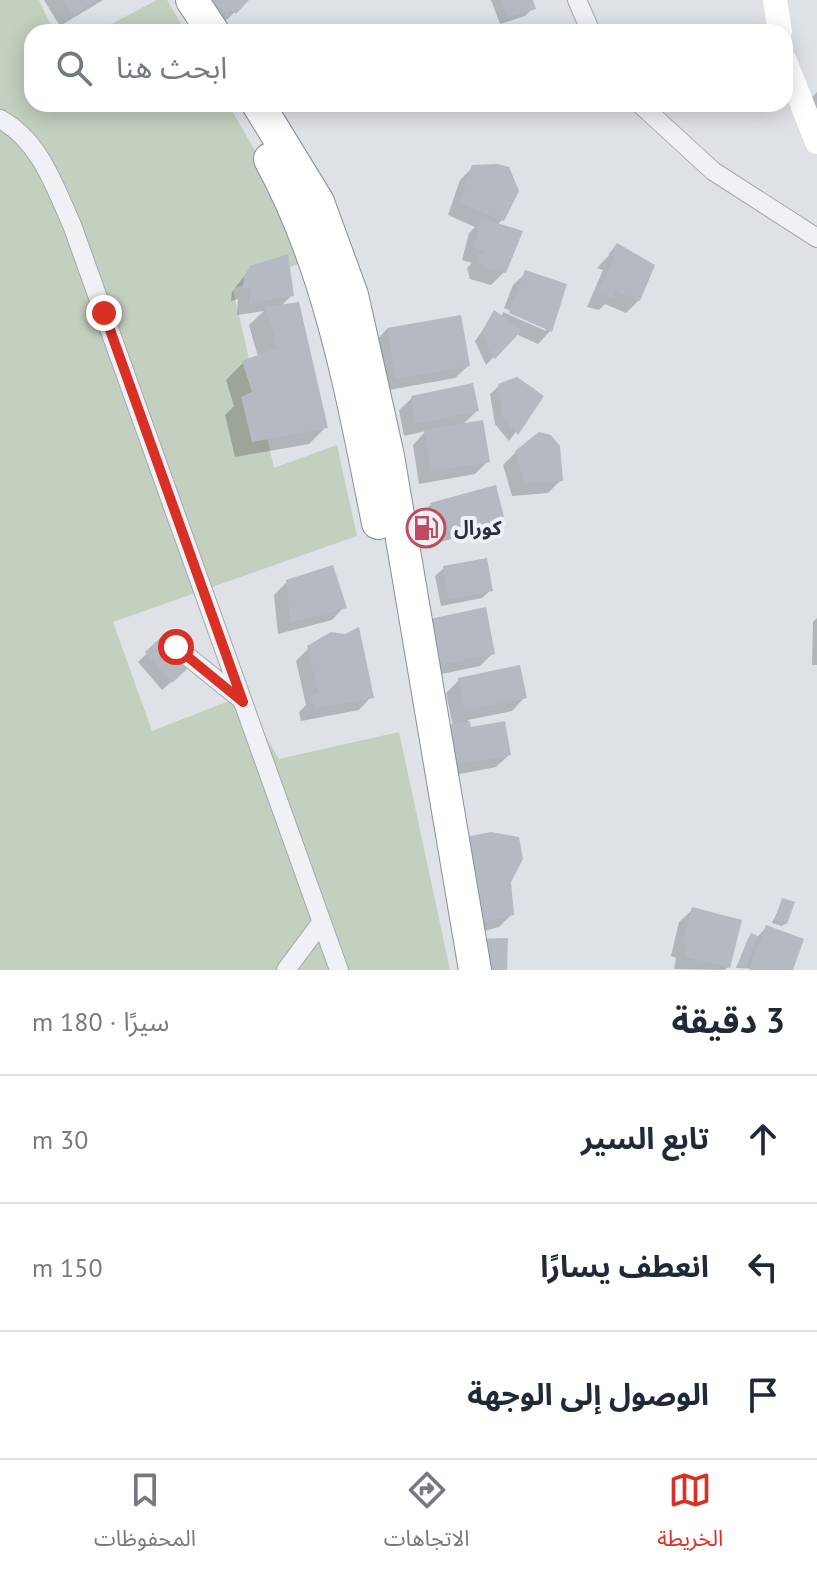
<!DOCTYPE html>
<html lang="ar">
<meta charset="utf-8">
<style>
:root{--surface:#fff;--page:#f6f6f7;--text:#1f2937;--muted:#747a83;--line:#e0e1e3;--accent:#d93025}
body{margin:0;font-family:"PT Sans","Noto Sans Arabic",sans-serif;background:var(--page);color:var(--text);direction:rtl}
.stop{position:absolute;width:24px;height:24px;margin:-18px;border:6px solid #d93025;border-radius:50%;background:#fff}
.stop.end{background:#d93025;border-color:#fff;box-shadow:0 2px 8px #0008}
.list{margin:0;padding:0;list-style:none}
h2{display:flex;justify-content:space-between;align-items:center;height:104px;margin:0;padding:0 32px;font-size:34px}
h2 small{font-size:26px;font-weight:400;color:var(--muted)}
.list li{display:grid;grid-template-columns:52px 1fr auto;gap:24px;align-items:center;box-sizing:border-box;height:128px;padding:0 32px;border-top:2px solid var(--line)}
.list b{display:block;font-size:30px;white-space:nowrap}
.list em{font-size:26px;font-style:normal;color:var(--muted)}
.icon{flex:none;width:44px;height:44px;fill:none;stroke:currentColor;stroke-width:2;stroke-linecap:round;stroke-linejoin:round}
.map{position:relative;flex:none;width:817px;height:970px;overflow:hidden;direction:ltr}
.search{position:absolute;background:var(--surface);box-shadow:0 4px 20px #0003;left:24px;right:24px;top:24px;height:88px;display:flex;align-items:center;gap:20px;box-sizing:border-box;padding:0 28px;border-radius:24px;color:var(--muted);font-size:30px}
.sheet{height:488px;background:var(--surface)}
nav{display:flex;justify-content:space-around;align-items:center;box-sizing:border-box;height:112px;border-top:2px solid var(--line);background:var(--surface);font-size:22px;color:var(--muted)}
nav a{display:grid;justify-items:center;gap:4px}
nav .on{color:var(--accent)}
.map>svg:first-child{display:block}
.green{fill:#c3cfbf}
.shadow{fill:#0003}
.building{fill:#b5bac2}
.lines{fill:none;stroke-linecap:round;stroke-linejoin:round}
.minor-casing{stroke:#a4a8af;stroke-width:20}
.motorway-casing{stroke:#868f9b;stroke-width:34}
.minor{stroke:#f0f1f5;stroke-width:18}
.secondary{stroke:#fff;stroke-width:24}
.motorway{stroke:#fff;stroke-width:32}
.route{stroke:#d93025;stroke-width:10}
.labels{text-anchor:middle;dominant-baseline:central;stroke-width:8;stroke-linejoin:round;paint-order:stroke}
.poi-label{font-size:20px;font-weight:bold;fill:#282f3b;stroke:#edf0f4;text-anchor:start}
</style>
<div class="map">
<svg width="817" height="970" viewBox="0 0 817 970">
<rect width="100%" height="100%" fill="#dee1e6"/>
<g class="green">
<polygon points="0,0 39,0 54,32 32,32 32,104 228,104 317,257 233,289 274,468 337,445 357,536 113,622 152,731 242,696 279,759 399,732 450,970 0,970"/>
<polygon points="157,0 167,0 186,32 96,32"/>
</g>
<g class="shadow">
<polygon points="44,0 103,0 60,26"/>
<polygon points="190,0 246,0 222,25"/>
<polygon points="491,0 531,0 533,8 525,16 500,24"/>
<polygon points="817,92 817,123 808,102"/>
<polygon points="473,167 502,220 497,225 504,272 491,285 470,279 467,268 472,263 462,260 469,233 475,227 448,215 460,180"/>
<polygon points="618,246 639,300 626,313 605,304 599,310 587,307 603,270 597,268"/>
<polygon points="251,267 292,295 281,306 326,427 309,444 235,457 225,415 234,406 226,380 243,363 258,357 249,325 264,311 237,315 238,299 231,301 232,292"/>
<polygon points="526,273 550,331 538,344 516,334 486,365 475,341 495,313 501,317 503,312 546,331 546,327 504,308 513,285"/>
<polygon points="387,329 468,366 455,378 383,391 375,342"/>
<polygon points="499,386 541,397 509,441 495,424 490,394"/>
<polygon points="412,398 477,411 462,425 488,461 475,474 419,484 413,445 426,431 404,436 399,410"/>
<polygon points="516,452 561,480 548,493 512,496 503,465"/>
<polygon points="431,504 502,516 489,529 425,546 418,517"/>
<polygon points="444,568 491,590 482,598 441,606 435,576"/>
<polygon points="287,582 344,607 332,620 278,634 274,595"/>
<polygon points="817,618 817,665 812,665 813,622"/>
<polygon points="418,633 493,653 480,666 427,677"/>
<polygon points="160,641 177,677 162,690 138,662"/>
<polygon points="309,648 371,697 359,710 301,721 299,712 306,705 296,661"/>
<polygon points="459,680 524,698 512,711 468,720 469,730 509,755 496,767 444,777 453,726 446,693"/>
<polygon points="509,882 512,914 499,927 469,935"/>
<polygon points="783,900 786,923 782,926 772,923"/>
<polygon points="692,910 728,967 725,970 674,969 676,958 671,956 679,922"/>
<polygon points="767,927 791,970 736,968 748,939 751,935 757,937"/>
</g>
<g class="building">
<polygon points="64,0 98,0 73,15"/>
<polygon points="212,0 249,0 236,14 231,9 227,14"/>
<polygon points="502,0 533,0 536,9 508,18"/>
<polygon points="497,164 509,167 519,191 504,221 459,203 472,165"/>
<polygon points="481,218 523,231 506,273 482,267 479,259 479,254 485,251 474,248"/>
<polygon points="617,243 655,265 640,301 615,291 614,298 598,294 614,257 608,255"/>
<polygon points="288,254 294,296 249,304 250,288 243,289 244,277 250,266"/>
<polygon points="525,270 567,284 552,332 509,313"/>
<polygon points="299,302 328,428 252,442 241,397 252,392 242,361 277,348 265,307"/>
<polygon points="494,310 522,330 495,359 488,349 482,331"/>
<polygon points="461,315 470,366 396,379 387,328"/>
<polygon points="517,377 544,396 518,435 502,416 498,384"/>
<polygon points="473,383 479,411 416,424 411,396"/>
<polygon points="483,420 490,462 432,472 424,430"/>
<polygon points="539,432 551,435 560,446 563,481 524,484 515,451"/>
<polygon points="496,485 504,517 438,534 430,503"/>
<polygon points="487,558 493,591 449,599 443,566"/>
<polygon points="333,565 347,608 290,623 286,580"/>
<polygon points="486,607 495,654 439,665 429,619"/>
<polygon points="359,627 374,698 314,709 311,697 318,693 307,646 331,632 345,634"/>
<polygon points="160,638 187,669 172,683 145,652"/>
<polygon points="520,665 527,698 465,711 458,678"/>
<polygon points="470,721 471,727 505,721 511,755 456,765 449,725"/>
<polygon points="491,832 519,837 523,859 511,882 514,915 481,923 465,837"/>
<polygon points="782,898 795,902 787,924 775,919"/>
<polygon points="692,907 742,920 730,968 685,957 688,945 683,944"/>
<polygon points="766,925 804,939 793,970 749,970"/>
<polygon points="751,933 758,936 746,967 738,964"/>
<polygon points="508,938 507,970 482,970 478,939"/>
</g>
<g class="lines">
<g class="minor-casing">
<g id="minor">
<polyline points="577,0 591,32"/>
<polyline points="640,104 713,171 817,238"/>
<path d="M 0,119 C 40,141 54,185 72,225 L 339,970"/>
<polyline points="176,647 242,700"/>
<polyline points="286,970 321,923"/>
</g>
</g>
<g class="motorway-casing">
<g id="motorway">
<polyline points="192,0 213,32"/>
<polyline points="258,104 318,202 352,295 388,456 475,970"/>
<path d="M 270,159 C 331,271 353,400 378,523"/>
</g>
</g>
<use href="#minor" class="minor"/>
<g class="secondary">
<polyline points="775,0 780,32"/>
<polyline points="785,61 817,142"/>
</g>
<use href="#motorway" class="motorway"/>
</g>
<g class="lines">
<polyline class="route" points="104,313 243,702 176,647"/>
</g>
<defs>
<g id="fuel-ring" transform="scale(2)"><circle r="9.5" fill="#edf0f4" stroke="#c04d5f" stroke-width="1.5"/><path d="M-5.5-6h7V0h2V4h1.3V-2.5L3-4.5l.8-.8L6-3V5H2.5V1h-1V6h-7ZM-4.2-4.7v3.2H.2V-4.7Z" fill="#c04d5f"/></g>
</defs>
<g fill-rule="evenodd">
<use href="#fuel-ring" x="426" y="528"/>
</g>
<g class="labels">
<g class="poi-label">
<text x="454" y="528">كورال</text>
</g>
</g>
</svg>
<div class="stop" style="left:176px;top:647px"></div>
<div class="stop end" style="left:104px;top:313px"></div>
<div class="search"><svg class="icon" aria-label="search" viewBox="0 0 24 24"><circle cx="10" cy="10" r="6"/><path d="M15 15l6 6"/></svg>ابحث هنا</div>
</div>
<section class="sheet">
<h2>3 دقيقة<small>سيرًا · 180 m</small></h2>
<ul class="list">
<li><svg class="icon" aria-label="ahead" viewBox="0 0 24 24"><path d="M12 20V5M6 11l6-6 6 6"/></svg><div><b>تابع السير</b></div><em>30 m</em></li>
<li><svg class="icon" aria-label="left" viewBox="0 0 24 24"><path d="M17 20v-9H6M10 6l-5 5 5 5"/></svg><div><b>انعطف يسارًا</b></div><em>150 m</em></li>
<li><svg class="icon" aria-label="arrive" viewBox="0 0 24 24"><path d="M6 21V4h12l-3 4 3 4H6"/></svg><div><b>الوصول إلى الوجهة</b></div></li>
</ul>
</section>
<nav>
<a class="on"><svg class="icon" aria-label="map" viewBox="0 0 24 24"><path d="M3 6l6-2 6 2 6-2v14l-6 2-6-2-6 2zM9 4v14M15 6v14"/></svg>الخريطة</a>
<a><svg class="icon" aria-label="directions" viewBox="0 0 24 24"><path d="M12 3l9 9-9 9-9-9zM9 14v-3h6M13 9l2 2-2 2"/></svg>الاتجاهات</a>
<a><svg class="icon" aria-label="saved" viewBox="0 0 24 24"><path d="M7 4h10v16l-5-4-5 4z"/></svg>المحفوظات</a>
</nav>
